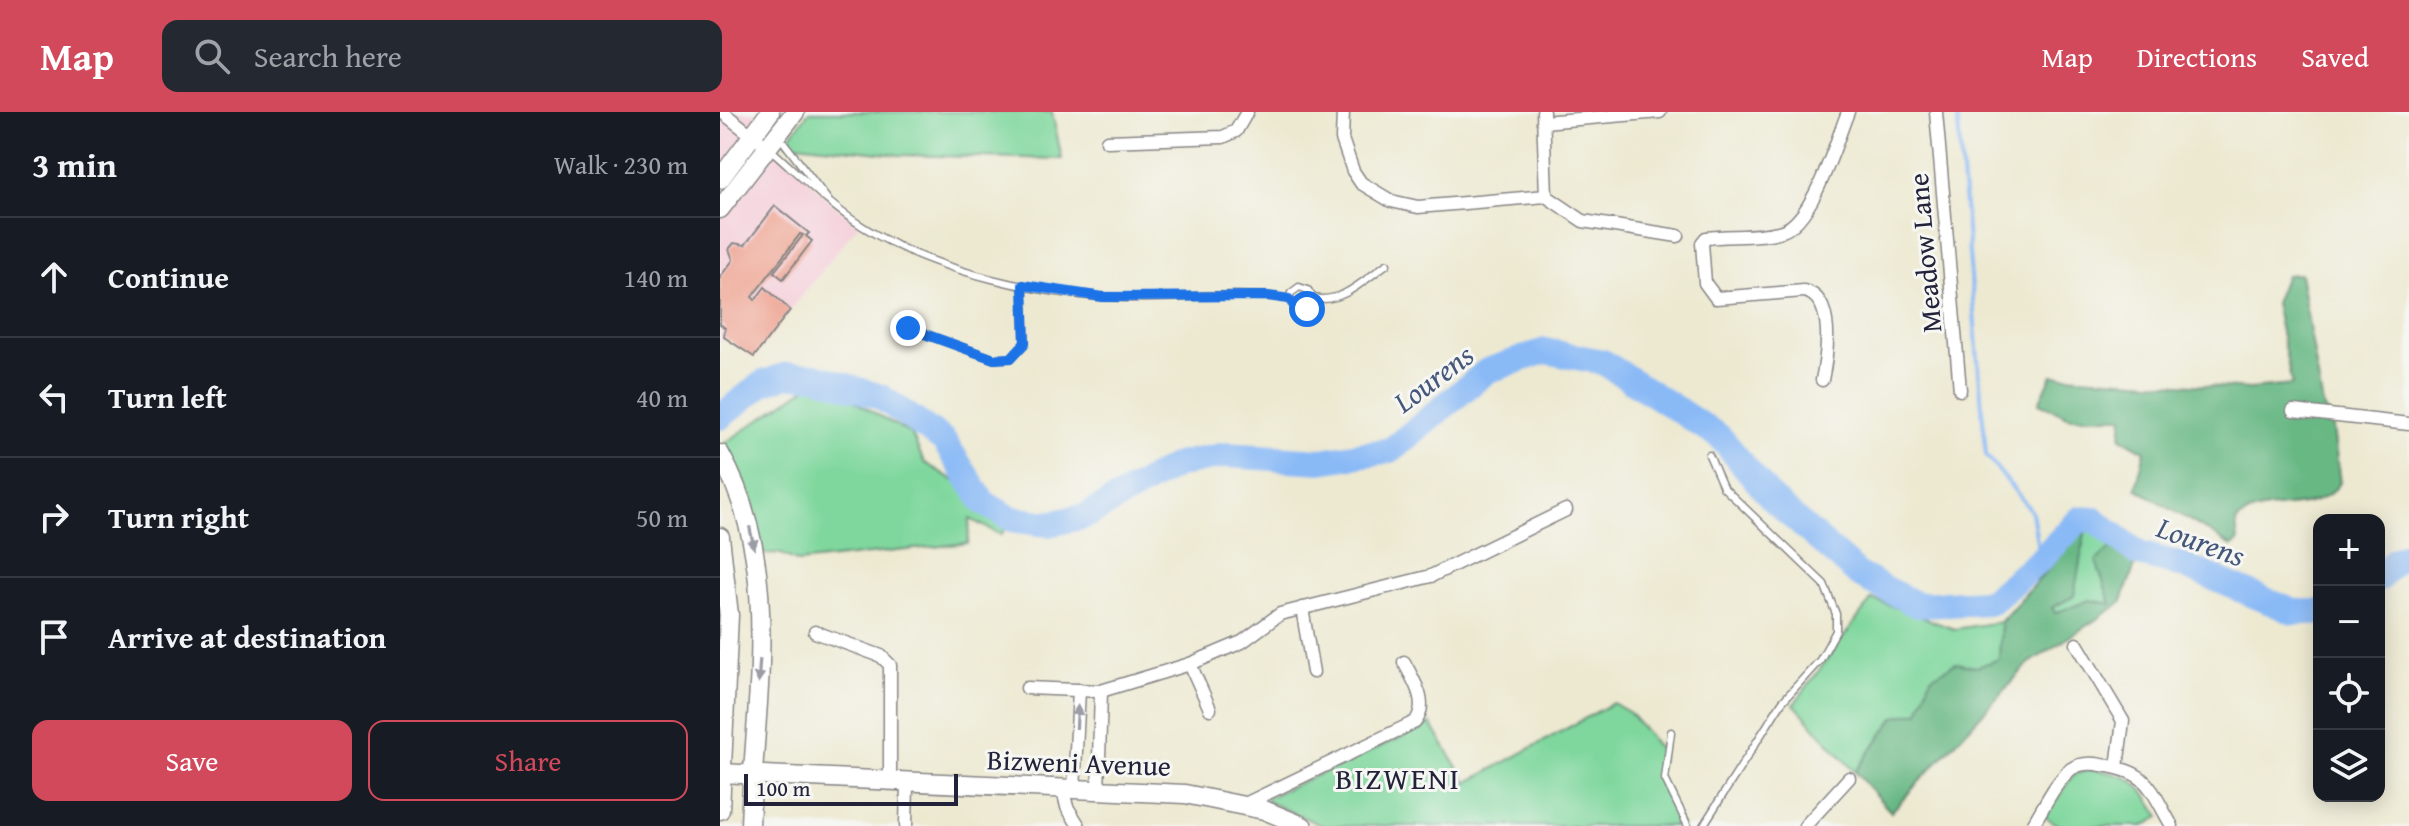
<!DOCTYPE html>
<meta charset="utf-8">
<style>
:root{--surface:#171b24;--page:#242831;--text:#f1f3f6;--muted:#9ea1a6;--line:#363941;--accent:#d1495b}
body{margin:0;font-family:"Gentium Book Plus",serif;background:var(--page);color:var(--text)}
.controls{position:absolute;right:24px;bottom:24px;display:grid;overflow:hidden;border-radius:16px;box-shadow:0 4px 20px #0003}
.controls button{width:72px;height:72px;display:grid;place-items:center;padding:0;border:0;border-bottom:2px solid var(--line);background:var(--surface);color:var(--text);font:40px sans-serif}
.scale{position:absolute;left:24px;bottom:20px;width:214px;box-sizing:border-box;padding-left:8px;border:4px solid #22223b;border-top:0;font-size:22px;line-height:28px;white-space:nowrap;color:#22223b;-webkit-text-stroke:6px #f6f6f2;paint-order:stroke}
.stop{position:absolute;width:24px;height:24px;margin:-18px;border:6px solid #1a73e8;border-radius:50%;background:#fff}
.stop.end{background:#1a73e8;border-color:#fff;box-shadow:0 2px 8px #0008}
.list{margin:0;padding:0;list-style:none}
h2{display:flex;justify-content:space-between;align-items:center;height:104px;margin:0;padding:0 32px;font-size:34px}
h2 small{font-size:26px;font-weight:400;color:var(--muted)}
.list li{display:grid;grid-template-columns:52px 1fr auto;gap:24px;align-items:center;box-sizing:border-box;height:120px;padding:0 32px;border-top:2px solid var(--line)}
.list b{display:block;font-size:30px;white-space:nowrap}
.list em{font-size:26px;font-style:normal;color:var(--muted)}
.actions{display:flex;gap:16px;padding:24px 32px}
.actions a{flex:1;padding:18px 0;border:2px solid var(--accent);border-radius:16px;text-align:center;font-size:28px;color:var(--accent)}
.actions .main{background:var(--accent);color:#fff}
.icon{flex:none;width:44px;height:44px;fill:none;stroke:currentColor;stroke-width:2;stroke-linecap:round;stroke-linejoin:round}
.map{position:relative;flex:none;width:1689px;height:714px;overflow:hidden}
header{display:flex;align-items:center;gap:48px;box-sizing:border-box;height:112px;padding:0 40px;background:var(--accent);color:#fff}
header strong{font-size:38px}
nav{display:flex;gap:44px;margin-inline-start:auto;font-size:28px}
.search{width:560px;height:72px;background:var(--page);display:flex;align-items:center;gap:20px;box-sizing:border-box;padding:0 28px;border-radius:16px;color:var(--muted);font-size:30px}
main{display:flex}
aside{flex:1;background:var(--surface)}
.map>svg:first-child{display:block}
.built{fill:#f5cfda}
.green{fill:#7fd79d;stroke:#507c6c;stroke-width:2}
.forest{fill:#67b884;stroke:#446d60;stroke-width:2}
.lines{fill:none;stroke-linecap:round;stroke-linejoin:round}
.stream{stroke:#8abaf6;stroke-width:4}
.river{stroke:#8abaf6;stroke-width:26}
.building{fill:#ee9d8a}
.lane-casing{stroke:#888686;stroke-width:9}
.street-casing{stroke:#888686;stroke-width:15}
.secondary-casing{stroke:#888686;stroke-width:21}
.lane{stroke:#fff;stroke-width:6}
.street{stroke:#fff;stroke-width:12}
.secondary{stroke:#fff;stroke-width:18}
.oneway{fill:#9c9ca7}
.route{stroke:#1a73e8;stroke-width:10}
.labels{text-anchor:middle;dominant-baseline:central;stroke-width:6;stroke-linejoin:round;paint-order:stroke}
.street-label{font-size:28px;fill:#22223b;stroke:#f6f6f2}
.water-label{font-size:30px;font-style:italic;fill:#46577c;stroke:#f6f6f2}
.neighbourhood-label{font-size:30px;letter-spacing:2px;fill:#22223b;stroke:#f6f6f2}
</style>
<header>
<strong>Map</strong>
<div class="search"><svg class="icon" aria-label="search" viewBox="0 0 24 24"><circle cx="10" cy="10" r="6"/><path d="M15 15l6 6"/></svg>Search here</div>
<nav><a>Map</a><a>Directions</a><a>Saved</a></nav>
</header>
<main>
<aside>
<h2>3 min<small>Walk · 230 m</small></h2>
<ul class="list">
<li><svg class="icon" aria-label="ahead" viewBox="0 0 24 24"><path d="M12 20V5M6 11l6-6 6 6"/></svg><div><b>Continue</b></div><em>140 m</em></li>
<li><svg class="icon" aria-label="left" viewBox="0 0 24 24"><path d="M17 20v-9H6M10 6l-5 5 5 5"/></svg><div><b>Turn left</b></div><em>40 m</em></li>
<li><svg class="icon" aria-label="right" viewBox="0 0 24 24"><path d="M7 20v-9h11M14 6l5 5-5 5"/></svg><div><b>Turn right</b></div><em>50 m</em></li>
<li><svg class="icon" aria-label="arrive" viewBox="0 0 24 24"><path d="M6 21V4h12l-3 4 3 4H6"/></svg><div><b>Arrive at destination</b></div></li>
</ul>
<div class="actions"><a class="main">Save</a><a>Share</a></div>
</aside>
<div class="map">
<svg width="1689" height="714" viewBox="0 0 1689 714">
<rect width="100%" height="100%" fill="#f6f6f2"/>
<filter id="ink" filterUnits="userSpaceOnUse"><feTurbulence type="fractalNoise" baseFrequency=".0125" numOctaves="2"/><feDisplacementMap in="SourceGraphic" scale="16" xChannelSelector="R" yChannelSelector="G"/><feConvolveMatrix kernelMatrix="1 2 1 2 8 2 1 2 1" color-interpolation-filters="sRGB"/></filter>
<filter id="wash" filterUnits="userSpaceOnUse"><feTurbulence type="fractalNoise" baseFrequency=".006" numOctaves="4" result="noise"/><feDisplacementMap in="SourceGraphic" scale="32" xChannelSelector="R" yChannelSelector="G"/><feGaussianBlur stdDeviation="1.8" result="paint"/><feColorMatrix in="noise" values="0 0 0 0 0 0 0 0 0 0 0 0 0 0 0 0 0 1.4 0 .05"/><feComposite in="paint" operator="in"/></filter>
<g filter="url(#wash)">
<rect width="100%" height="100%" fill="#ede9d1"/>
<polygon class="built" points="0,0 34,0 46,24 109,89 138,113 34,245 4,226 0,231"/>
<g class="green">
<polygon points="89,0 332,0 342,47 179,43 65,31"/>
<polygon points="92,272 112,276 192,323 204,350 238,371 260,393 289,409 281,423 250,407 248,431 79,450 59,441 43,442 32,386 5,331"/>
<polygon points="1366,415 1395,432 1415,453 1401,491 1308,552 1171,700 1074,592 1152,487 1234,517 1280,510"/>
<polygon points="893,591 910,601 942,640 938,665 962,714 603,714 546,689 548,685 711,612 747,671"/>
<path d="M 1370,657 C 1414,664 1417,667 1440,705 L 1424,714 L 1340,714 L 1325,705 L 1353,663 Z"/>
</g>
<g class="forest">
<path d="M 1580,162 L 1603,294 L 1613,316 L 1620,371 C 1594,408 1545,382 1516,410 L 1518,430 L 1512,434 L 1416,376 L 1425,339 L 1401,326 L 1403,305 L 1350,305 L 1319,291 L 1332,263 L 1530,277 L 1572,273 L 1555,191 L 1566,163 Z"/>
<polygon points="1366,415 1354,484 1332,496 1335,501 1370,488 1391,492 1376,449 1395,432 1415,453 1401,491 1308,552 1171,700 1135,660 1175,605 1199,600 1211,565 1236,551 1257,555 1279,547 1281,510"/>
</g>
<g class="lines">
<polyline class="stream" points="1237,0 1266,343 1312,400 1320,448"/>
<g class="river">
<polyline points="0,305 43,271 67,263 96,264 161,285 224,329 264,391 292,407 328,412 366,404 457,353 506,343 601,349 671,338 767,259 825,239 883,250 1000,325 1052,387 1139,463 1197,493 1270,490 1320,448 1360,407 1375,408 1419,442 1465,454 1574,500 1599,500"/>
<polyline points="1659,467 1675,448 1689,443"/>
</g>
</g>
<g id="blocks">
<polygon class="building" points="55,94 85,118 89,121 86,124 92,129 63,167 54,160 83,123 80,122 32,185 35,188 45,175 70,198 34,245 4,225 5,216 0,212 0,165 13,148 9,137 14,131 25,133"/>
</g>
</g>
<g filter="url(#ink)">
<use href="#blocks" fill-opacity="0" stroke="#888686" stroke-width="2"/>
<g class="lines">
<g class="lane-casing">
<g id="lane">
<polyline points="59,24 108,88"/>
<path d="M 49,36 C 80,63 107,92 142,114 C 213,160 327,185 410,186 C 459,187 508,180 556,185 L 569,187 L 580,199 L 589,196 L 593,186 L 588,178 L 579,175 L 571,181 L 569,187"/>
<path d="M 593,186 C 622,192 644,168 667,152"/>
<polyline points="188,216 274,247 291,246 305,231 303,173"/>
<polyline points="951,620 945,667 968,714"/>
<polyline points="983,714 1062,590 1100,548 1116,519 1116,502 1104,472 1003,375 989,343"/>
</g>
</g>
<g class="street-casing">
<g id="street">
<polyline points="2,0 47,35"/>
<polyline points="623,0 622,27 633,59 641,71 671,89 698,95 826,84 863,109 958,124"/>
<polyline points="823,0 826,84"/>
<polyline points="1216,0 1240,278"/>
<polyline points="823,10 940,0"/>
<polyline points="387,29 503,25 516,19 527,0"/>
<path d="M 1102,268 C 1107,244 1116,186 1084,179 L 996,186 L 985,171 L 982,131 L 986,126 C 1011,123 1039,126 1062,119 C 1093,110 1116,29 1128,0"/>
<polyline points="1573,299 1689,312"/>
<polyline points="582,496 593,560"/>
<polyline points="95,520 161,544 170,553 170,671"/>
<polyline points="1357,532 1403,609 1397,655"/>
<polyline points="470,552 490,597"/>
<polyline points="307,576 381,579 470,552 522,530 560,502 711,464 846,398"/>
<polyline points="343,678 347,695 359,714"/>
<polyline points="354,679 359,578"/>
<polyline points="378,680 381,579"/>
<path d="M 523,693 L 695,610 C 710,591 693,568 684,550"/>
<polyline points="186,714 187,672"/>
<polyline points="1085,714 1129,666"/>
<path d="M 1312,714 C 1323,697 1335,670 1351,657 C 1360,651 1372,651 1382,653 C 1430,660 1429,675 1452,714"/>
</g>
</g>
<g class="secondary-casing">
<g id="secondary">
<polyline points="0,67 50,0"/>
<polyline points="0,97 75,0"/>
<path d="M 0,342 C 64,455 34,590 30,714"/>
<polyline points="0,425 9,503 0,698"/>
<polyline points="0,661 465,682 544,698 583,714"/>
</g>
</g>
<use href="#lane" class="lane"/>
<use href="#street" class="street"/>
<use href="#secondary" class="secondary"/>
</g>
<defs><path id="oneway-solid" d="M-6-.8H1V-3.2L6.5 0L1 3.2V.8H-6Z" transform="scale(2)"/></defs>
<g class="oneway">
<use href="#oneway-solid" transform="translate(32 426) rotate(78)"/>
<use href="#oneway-solid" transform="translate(39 559) rotate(94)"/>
<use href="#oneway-solid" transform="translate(357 605) rotate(-87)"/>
</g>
</g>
<g class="lines" filter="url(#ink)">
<polyline class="route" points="188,216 274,247 291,246 305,231 303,173 383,185 548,184 569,187 577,198 587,197"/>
</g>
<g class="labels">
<g class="street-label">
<text transform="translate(1204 141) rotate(-95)">Meadow Lane</text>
<text transform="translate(359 650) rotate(2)">Bizweni Avenue</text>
</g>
<g class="water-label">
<text transform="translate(713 266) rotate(-37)">Lourens</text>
<text transform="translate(1481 429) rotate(20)">Lourens</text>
</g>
<g class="neighbourhood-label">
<text x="678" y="666">BIZWENI</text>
</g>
</g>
</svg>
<div class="controls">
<button>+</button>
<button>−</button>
<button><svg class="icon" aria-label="locate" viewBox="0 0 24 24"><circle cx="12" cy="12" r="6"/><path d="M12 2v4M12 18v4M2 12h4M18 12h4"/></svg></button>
<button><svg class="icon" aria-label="layers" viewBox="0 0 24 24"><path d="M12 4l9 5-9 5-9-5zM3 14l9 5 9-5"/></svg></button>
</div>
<div class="scale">100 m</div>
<div class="stop" style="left:587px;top:197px"></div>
<div class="stop end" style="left:188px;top:216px"></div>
</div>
</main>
